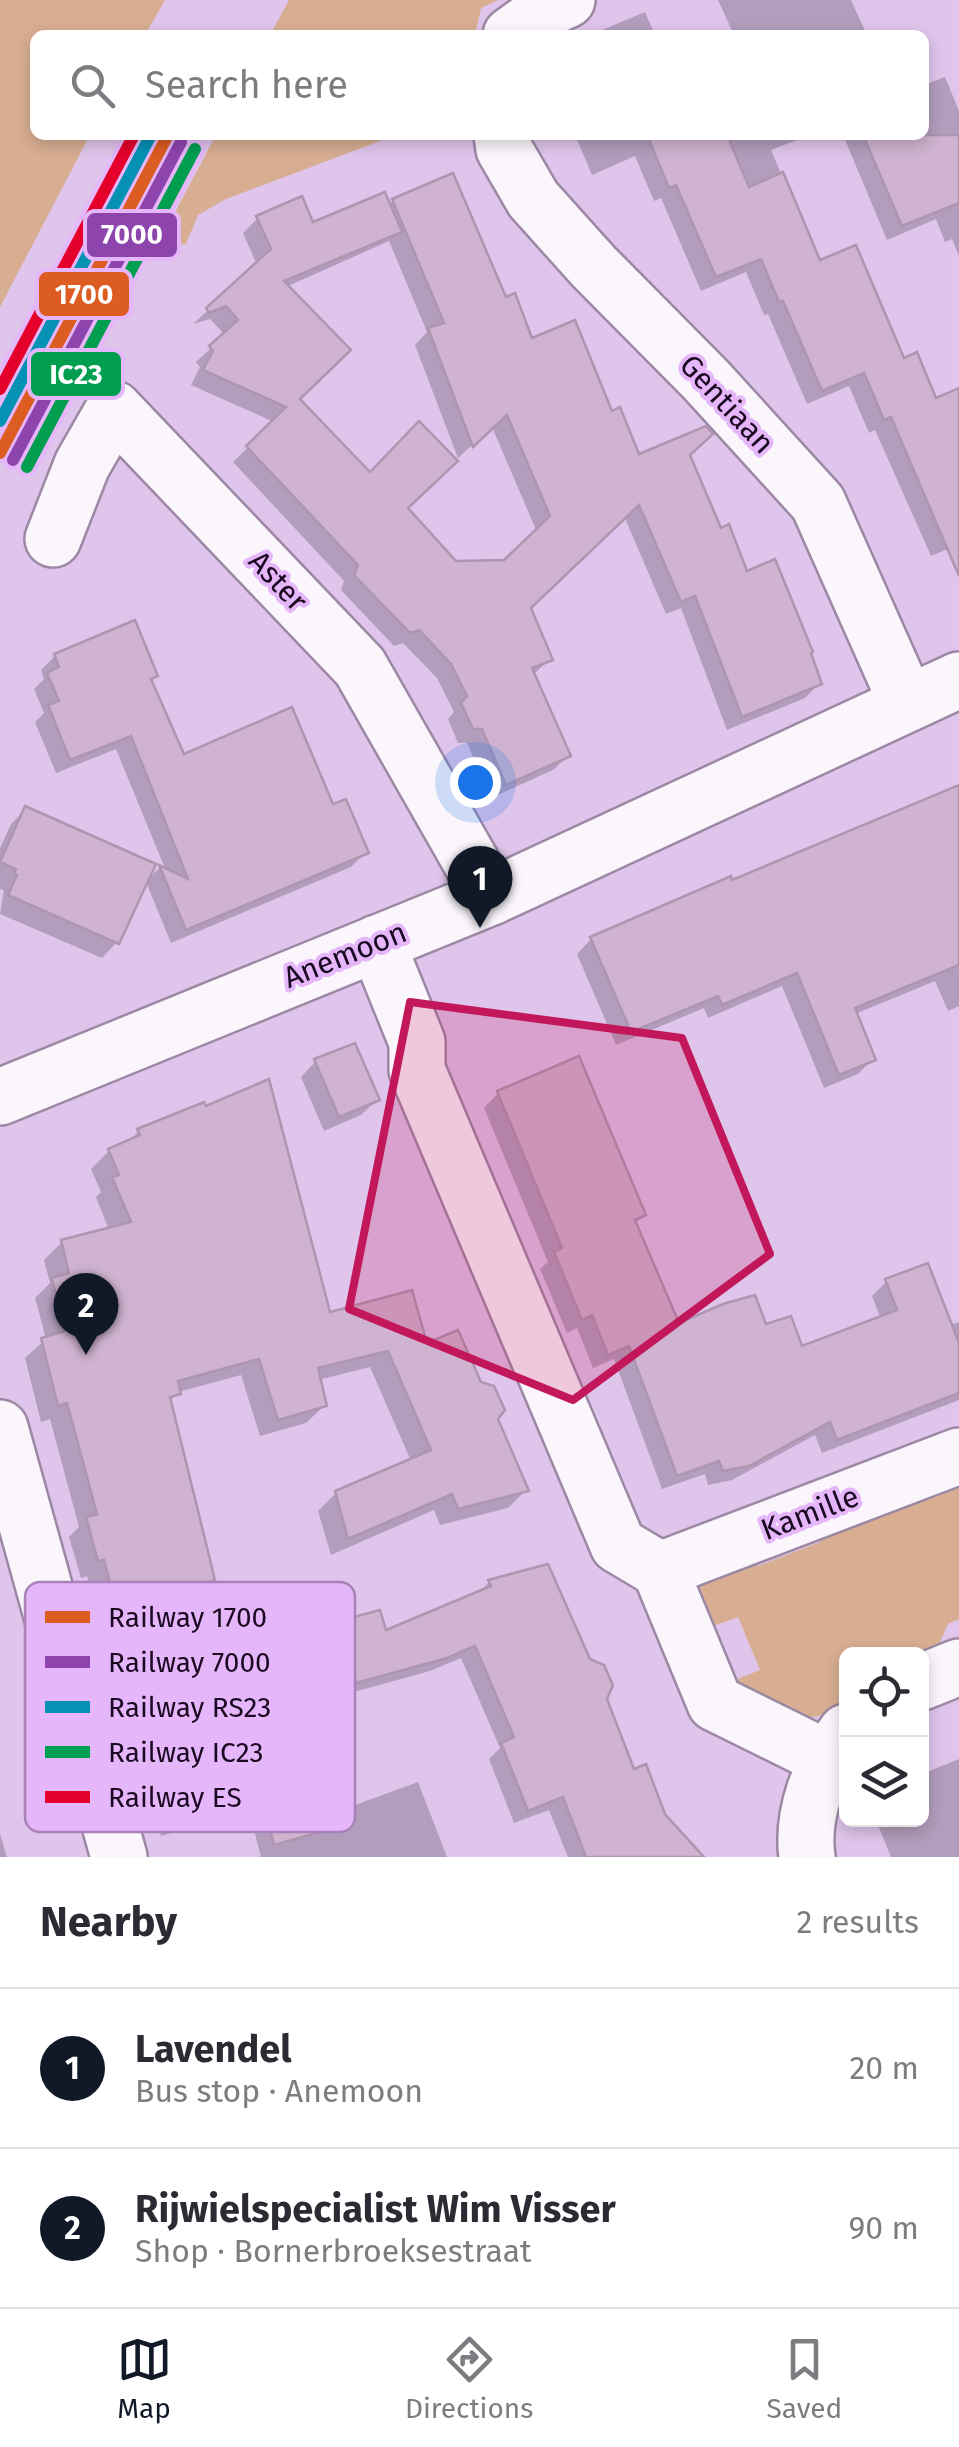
<!DOCTYPE html>
<meta charset="utf-8">
<style>
:root{--surface:#fff;--page:#f2f2f3;--text:#2b2b33;--muted:#7c7c81;--line:#e1e1e2;--accent:#111827}
body{margin:0;font-family:"Fira Sans",sans-serif;background:var(--page);color:var(--text)}
.controls{position:absolute;right:30px;bottom:30px;display:grid;overflow:hidden;border-radius:15px;box-shadow:0 5px 15px #0003}
.controls button{width:90px;height:90px;display:grid;place-items:center;padding:0;border:0;border-bottom:2px solid var(--line);background:var(--surface);color:var(--text);font:50px sans-serif}
.you{position:absolute;left:475px;top:782px;width:35px;height:35px;margin:-25px;border:8px solid #fff;border-radius:50%;background:#1a73e8;box-shadow:0 0 0 15px #1a73e833}
.badge{display:grid;place-items:center;width:65px;height:65px;border-radius:50%;background:var(--accent);color:#fff;font-size:32px;font-weight:700}
.pin{position:absolute;translate:-50% -82px;filter:drop-shadow(0 2px 5px #0008)}
.pin::after{content:'';position:absolute;top:52px;width:35px;height:30px;background:inherit;clip-path:polygon(0 0,100% 0,50% 100%)}
.list{margin:0;padding:0;list-style:none}
h2{display:flex;justify-content:space-between;align-items:center;height:130px;margin:0;padding:0 40px;font-size:42px}
h2 small{font-size:32px;font-weight:400;color:var(--muted)}
.list li{display:grid;grid-template-columns:65px 1fr auto;gap:30px;align-items:center;box-sizing:border-box;height:160px;padding:0 40px;border-top:2px solid var(--line)}
.list b{display:block;font-size:38px;white-space:nowrap}
.list p{margin:0;font-size:32px;white-space:nowrap;color:var(--muted)}
.list em{font-size:32px;font-style:normal;color:var(--muted)}
.icon{flex:none;width:55px;height:55px;fill:none;stroke:currentColor;stroke-width:2;stroke-linecap:round;stroke-linejoin:round}
.map{position:relative;flex:none;width:959px;height:1857px;overflow:hidden}
.search{position:absolute;background:var(--surface);box-shadow:0 5px 15px #0003;left:30px;right:30px;top:30px;height:110px;display:flex;align-items:center;gap:25px;box-sizing:border-box;padding:0 35px;border-radius:15px;color:var(--muted);font-size:38px}
.sheet{height:450px;background:var(--surface)}
nav{display:flex;justify-content:space-around;align-items:center;box-sizing:border-box;height:140px;border-top:2px solid var(--line);background:var(--surface);font-size:28px;color:var(--muted)}
nav a{display:grid;justify-items:center;gap:5px}
nav .on{color:var(--accent)}
.map>svg:first-child{display:block}
.green{fill:#d8ae92}
.shadow{fill:#0003;fill-rule:evenodd}
.building{fill:#cfb3d0;stroke:#ae95b0;stroke-width:2.5}
.lines{fill:none;stroke-linecap:round;stroke-linejoin:round}
.minor-casing{stroke:#9c88a5;stroke-width:60}
.minor{stroke:#faf6fc;stroke-width:55}
.rail-1-casing{stroke:#e5b6fa;stroke-width:20}
.rail-2-casing{stroke:#e5b6fa;stroke-width:20}
.rail-3-casing{stroke:#e5b6fa;stroke-width:20}
.rail-4-casing{stroke:#e5b6fa;stroke-width:20}
.rail-5-casing{stroke:#e5b6fa;stroke-width:20}
.rail-1{stroke:#dc5c22;stroke-width:12}
.rail-2{stroke:#8e44ad;stroke-width:12}
.rail-3{stroke:#0491b4;stroke-width:12}
.rail-4{stroke:#019e4f;stroke-width:12}
.rail-5{stroke:#e4002b;stroke-width:12}
.marked{fill:#c2185b;fill-opacity:0.2;stroke:#c2185b;stroke-width:8;stroke-linejoin:round}
.labels{text-anchor:middle;dominant-baseline:central;stroke-width:8;stroke-linejoin:round;paint-order:stroke}
.street-label{font-size:30px;fill:#1a0921;stroke:#e5b6fa}
.key{fill:#e5b6fa;stroke:#a882b9;stroke-width:2.5}
.key-label{font-size:28px;fill:#1a0921}
.line-badge{stroke:#e5b6fa;stroke-width:4}
.badge-label{font-size:28px;text-anchor:middle;font-weight:bold;fill:#fff}
</style>
<div class="map">
<svg width="959" height="1857" viewBox="0 0 959 1857">
<rect width="100%" height="100%" fill="#dfc5eb"/>
<g class="green">
<polygon points="0,0 165,0 145,35 35,35 35,135 90,135 0,307"/>
<polygon points="289,0 498,0 481,8 475,35 270,35"/>
<polygon points="216,135 396,135 226,199 198,215 186,244 156,248"/>
<path d="M 959,1487 L 959,1619 L 948,1624 L 937,1649 L 922,1654 L 846,1654 L 846,1699 C 810,1739 764,1703 725,1684 L 760,1670 L 738,1617 L 700,1631 C 692,1585 700,1579 737,1554 L 758,1566 L 820,1542 L 833,1516 L 859,1525 Z"/>
</g>
<g class="shadow">
<polygon points="718,0 851,0 867,35 734,35"/>
<polygon points="645,12 655,35 590,35"/>
<polygon points="945,77 959,111 959,256 952,239 945,242 936,219 887,240 843,135 924,135 924,85"/>
<polygon points="575,135 810,135 771,150 819,263 935,401 959,411 959,544 931,556 875,430 869,433 849,386 807,404 768,314 764,315 746,272 701,291 661,198 654,201 635,156 592,175"/>
<path d="M 393,201 L 505,300 L 531,341 L 610,414 L 638,457 L 688,455 L 719,531 L 820,683 L 805,698 L 727,730 L 681,608 L 666,614 L 624,516 L 528,608 L 550,659 L 533,675 L 568,756 L 553,770 L 491,798 L 467,743 L 458,743 L 448,719 L 454,712 L 437,678 L 403,643 L 394,646 L 341,590 L 344,581 L 233,462 L 274,422 L 191,385 L 200,367 L 196,362 L 225,335 L 210,319 L 193,324 L 257,265 L 243,233 L 258,218 L 312,226 L 388,206 ZM 389,241 L 427,332 L 415,345 L 458,458 L 492,427 L 537,532 L 505,562 L 455,563 L 297,399 L 286,287 Z"/>
<polygon points="55,656 183,757 332,807 366,852 351,867 171,943 146,882 159,868 166,871 116,749 56,773 35,722 44,713 34,689 44,679 41,670"/>
<polygon points="959,788 959,1006 948,1011 935,981 855,1014 873,1059 858,1074 824,1088 782,986 708,1018 704,1008 616,1045 577,954 591,939"/>
<polygon points="26,809 117,942 102,958 0,914 4,890 0,889 0,848 11,824"/>
<polygon points="316,1061 377,1100 361,1115 324,1131 301,1077"/>
<polygon points="498,1093 643,1215 634,1224 678,1326 765,1327 801,1350 881,1319 872,1296 887,1281 950,1325 959,1322 959,1400 822,1453 815,1435 732,1480 708,1485 705,1474 662,1489 614,1359 593,1368 577,1328 567,1333 540,1269 548,1262 484,1108"/>
<polygon points="139,1131 329,1315 425,1346 495,1419 526,1490 508,1508 440,1525 434,1510 331,1555 318,1511 336,1493 411,1461 370,1367 318,1380 324,1406 306,1423 260,1436 241,1375 178,1392 168,1403 212,1579 204,1587 207,1598 189,1616 106,1652 87,1576 81,1578 69,1537 79,1527 50,1419 41,1422 25,1358 46,1339 35,1298 50,1283 44,1260 62,1242 109,1230 96,1197 101,1192 91,1169 109,1151 126,1144"/>
<polygon points="489,1582 604,1699 632,1772 680,1857 568,1857 549,1810 514,1823 489,1759 500,1748 461,1658 430,1671 343,1695 326,1637 340,1623 384,1634 478,1594"/>
<polygon points="136,1679 244,1707 317,1808 320,1807 322,1817 418,1782 447,1857 261,1857 249,1811 161,1836 122,1693"/>
<polygon points="959,1759 959,1857 891,1857 876,1820 922,1820 922,1774"/>
<polygon points="0,1834 7,1857 0,1857"/>
</g>
<g class="building">
<polygon points="647,135 727,135 749,187 783,172 820,260 856,245 904,358 917,352 936,398 959,388 959,576 891,417 884,420 864,373 822,391 783,301 779,302 761,259 716,277 676,185 669,188"/>
<polygon points="863,135 959,135 959,203 902,226"/>
<polygon points="453,173 506,297 515,293 532,338 575,320 612,411 620,407 639,454 706,426 713,434 690,455 721,528 729,524 747,571 775,559 813,652 811,653 822,684 742,717 695,596 681,602 639,505 531,608 553,660 532,668 571,756 506,785 482,729 473,729 461,703 467,696 451,664 419,630 410,633 354,575 358,565 246,446 286,407 203,370 213,351 209,346 238,320 226,306 209,313 206,308 271,249 256,216 302,196 313,222 385,192 402,232 284,281 351,350 300,399 370,472 419,421 458,461 408,508 456,561 504,560 550,516 507,415 473,447 428,328 444,323 392,199"/>
<polygon points="135,620 158,676 151,679 184,754 292,707 333,804 346,799 369,853 186,930 159,865 188,879 131,736 70,760 48,705 59,701 47,673 59,667 54,654"/>
<polygon points="959,785 959,965 855,1008 876,1060 839,1075 797,973 722,1005 718,996 631,1032 590,937 731,876 732,880"/>
<polygon points="25,806 156,864 119,944 8,895 17,875 14,873 16,869 0,862"/>
<polygon points="355,1043 380,1100 339,1117 314,1059"/>
<polygon points="579,1056 646,1215 635,1220 679,1323 723,1304 755,1295 766,1324 791,1316 802,1346 897,1310 885,1279 928,1263 959,1343 959,1393 837,1440 830,1422 749,1466 723,1471 719,1461 677,1476 629,1346 608,1355 592,1315 582,1320 554,1252 562,1248 497,1091"/>
<polygon points="269,1079 330,1312 412,1290 427,1343 458,1330 481,1382 494,1386 505,1410 498,1419 529,1491 458,1509 452,1494 348,1539 335,1491 431,1450 388,1351 318,1368 327,1406 278,1420 259,1359 178,1381 181,1394 170,1397 215,1580 206,1583 210,1599 124,1636 104,1560 98,1561 86,1517 97,1514 67,1403 58,1406 41,1338 65,1331 52,1278 69,1273 61,1240 131,1222 112,1177 119,1175 108,1149 140,1135 137,1129 204,1102 206,1106"/>
<polygon points="548,1564 590,1659 604,1665 613,1685 607,1699 634,1769 646,1764 665,1814 704,1857 586,1857 563,1797 528,1811 501,1743 514,1737 475,1646 447,1658 356,1683 339,1621 380,1610 386,1630 491,1586 488,1580"/>
<polygon points="225,1652 228,1665 235,1663 245,1704 281,1694 327,1830 274,1845 263,1798 175,1824 135,1677"/>
</g>
<g class="lines">
<g class="minor-casing">
<g id="minor">
<polyline points="511,35 547,9 567,0"/>
<polyline points="502,135 504,149 533,199 594,267 706,380 818,503 907,703"/>
<polyline points="53,539 82,465 114,409 360,667 491,897"/>
<polyline points="377,943 417,1042 417,1070 618,1545 660,1570 715,1703 826,1758"/>
<polyline points="0,1097 491,897 959,680"/>
<polyline points="0,1428 119,1857"/>
<polyline points="660,1570 959,1456"/>
<polyline points="922,1682 959,1667"/>
<path d="M 807,1857 C 801,1814 820,1765 846,1732"/>
</g>
</g>
<use href="#minor" class="minor"/>
<g class="rail-1-casing">
<polyline id="rail-1" points="0,453 168,135"/>
</g>
<g class="rail-2-casing">
<polyline id="rail-2" points="13,460 181,142"/>
</g>
<g class="rail-3-casing">
<polyline id="rail-3" points="0,421 151,135"/>
</g>
<g class="rail-4-casing">
<polyline id="rail-4" points="27,467 195,149"/>
</g>
<g class="rail-5-casing">
<polyline id="rail-5" points="0,389 134,135"/>
</g>
<use href="#rail-1" class="rail-1"/>
<use href="#rail-2" class="rail-2"/>
<use href="#rail-3" class="rail-3"/>
<use href="#rail-4" class="rail-4"/>
<use href="#rail-5" class="rail-5"/>
</g>
<path class="marked" d="M 410,1002 L 682,1038 L 770,1254 L 573,1400 L 349,1309 Z"/>
<g class="labels">
<g class="street-label">
<text transform="translate(727 404) rotate(47)">Gentiaan</text>
<text transform="translate(278 581) rotate(47)">Aster</text>
<text transform="translate(345 955) rotate(-22)">Anemoon</text>
<text transform="translate(810 1513) rotate(-21)">Kamille</text>
</g>
</g>
<rect x="25" y="1582" width="330" height="250" rx="15" class="key"/>
<rect x="45" y="1611" width="45" height="12" fill="#dc5c22"/>
<rect x="45" y="1656" width="45" height="12" fill="#8e44ad"/>
<rect x="45" y="1701" width="45" height="12" fill="#0491b4"/>
<rect x="45" y="1746" width="45" height="12" fill="#019e4f"/>
<rect x="45" y="1791" width="45" height="12" fill="#e4002b"/>
<g class="key-label">
<text x="108" y="1627">Railway 1700</text>
<text x="108" y="1672">Railway 7000</text>
<text x="108" y="1717">Railway RS23</text>
<text x="108" y="1762">Railway IC23</text>
<text x="108" y="1807">Railway ES</text>
</g>
<g class="line-badge">
<rect x="85" y="211" width="94" height="48" rx="10" fill="#8e44ad"/>
<rect x="37" y="270" width="94" height="48" rx="10" fill="#dc5c22"/>
<rect x="29" y="350" width="94" height="48" rx="10" fill="#019e4f"/>
</g>
<g class="badge-label">
<text x="132" y="244">7000</text>
<text x="84" y="304">1700</text>
<text x="76" y="384">IC23</text>
</g>
</svg>
<div class="controls">
<button><svg class="icon" aria-label="locate" viewBox="0 0 24 24"><circle cx="12" cy="12" r="6"/><path d="M12 2v4M12 18v4M2 12h4M18 12h4"/></svg></button>
<button><svg class="icon" aria-label="layers" viewBox="0 0 24 24"><path d="M12 4l9 5-9 5-9-5zM3 14l9 5 9-5"/></svg></button>
</div>
<div class="you"></div>
<div class="pin badge" style="left:480px;top:928px">1</div>
<div class="pin badge" style="left:86px;top:1355px">2</div>
<div class="search"><svg class="icon" aria-label="search" viewBox="0 0 24 24"><circle cx="10" cy="10" r="6"/><path d="M15 15l6 6"/></svg>Search here</div>
</div>
<section class="sheet">
<h2>Nearby<small>2 results</small></h2>
<ul class="list">
<li><span class="badge">1</span><div><b>Lavendel</b><p>Bus stop · Anemoon</p></div><em>20 m</em></li>
<li><span class="badge">2</span><div><b>Rijwielspecialist Wim Visser</b><p>Shop · Bornerbroeksestraat</p></div><em>90 m</em></li>
</ul>
</section>
<nav>
<a class="on"><svg class="icon" aria-label="map" viewBox="0 0 24 24"><path d="M3 6l6-2 6 2 6-2v14l-6 2-6-2-6 2zM9 4v14M15 6v14"/></svg>Map</a>
<a><svg class="icon" aria-label="directions" viewBox="0 0 24 24"><path d="M12 3l9 9-9 9-9-9zM9 14v-3h6M13 9l2 2-2 2"/></svg>Directions</a>
<a><svg class="icon" aria-label="saved" viewBox="0 0 24 24"><path d="M7 4h10v16l-5-4-5 4z"/></svg>Saved</a>
</nav>
